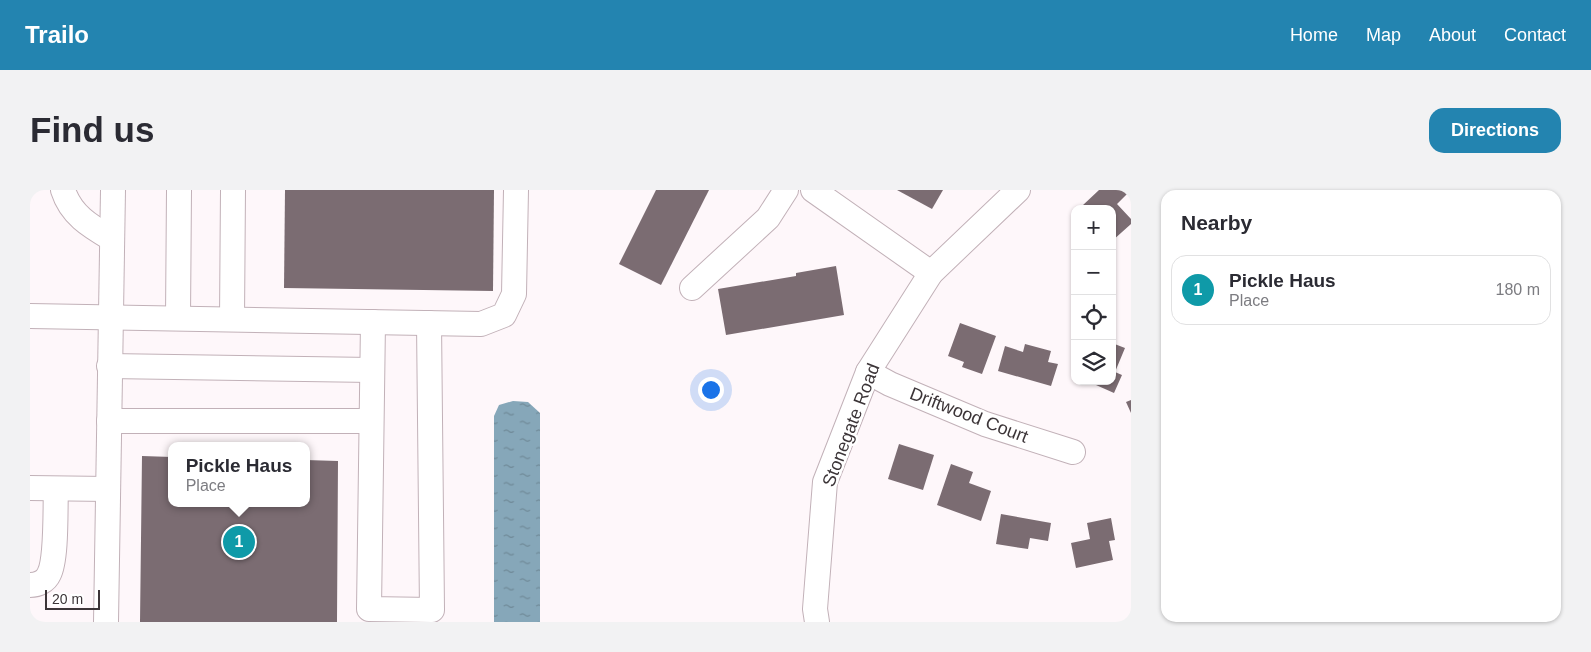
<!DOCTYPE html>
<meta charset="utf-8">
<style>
:root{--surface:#fff;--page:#f2f2f3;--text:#2b2b33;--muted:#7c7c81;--line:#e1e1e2;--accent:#2384b0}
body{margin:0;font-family:Arial,sans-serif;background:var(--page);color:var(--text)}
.controls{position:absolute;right:15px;top:15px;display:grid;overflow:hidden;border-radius:10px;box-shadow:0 1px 4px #0004}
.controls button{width:45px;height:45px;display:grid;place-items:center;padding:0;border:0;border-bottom:1px solid var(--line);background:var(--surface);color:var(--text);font:25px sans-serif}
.scale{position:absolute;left:15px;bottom:12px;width:55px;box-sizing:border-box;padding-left:5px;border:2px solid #3c3538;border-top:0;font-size:14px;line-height:18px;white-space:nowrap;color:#3c3538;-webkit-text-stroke:4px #fff;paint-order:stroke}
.you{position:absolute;left:680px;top:199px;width:18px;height:18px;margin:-12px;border:4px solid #fff;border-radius:50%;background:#1a73e8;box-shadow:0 0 0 8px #1a73e833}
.badge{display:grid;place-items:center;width:32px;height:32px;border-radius:50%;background:var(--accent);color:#fff;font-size:16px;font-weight:700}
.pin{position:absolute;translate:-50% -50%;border:2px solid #fff;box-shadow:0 1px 5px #0006}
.popup{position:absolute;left:138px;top:252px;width:142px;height:65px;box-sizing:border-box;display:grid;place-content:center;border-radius:10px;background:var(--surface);filter:drop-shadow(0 1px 4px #0005);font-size:16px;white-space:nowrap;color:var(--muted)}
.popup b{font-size:19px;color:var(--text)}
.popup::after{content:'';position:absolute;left:50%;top:100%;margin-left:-10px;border:10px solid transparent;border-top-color:var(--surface)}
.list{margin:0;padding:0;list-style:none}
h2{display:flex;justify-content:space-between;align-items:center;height:65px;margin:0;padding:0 20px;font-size:21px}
h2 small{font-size:16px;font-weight:400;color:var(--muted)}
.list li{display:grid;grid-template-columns:32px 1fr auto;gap:15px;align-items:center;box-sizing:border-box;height:70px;margin:0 10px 10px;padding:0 10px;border:1px solid var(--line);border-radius:15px}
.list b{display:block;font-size:19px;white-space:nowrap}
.list p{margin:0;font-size:16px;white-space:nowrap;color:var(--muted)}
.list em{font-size:16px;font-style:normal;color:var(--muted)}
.icon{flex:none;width:28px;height:28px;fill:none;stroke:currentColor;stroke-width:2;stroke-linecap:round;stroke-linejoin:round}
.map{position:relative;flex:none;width:1101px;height:432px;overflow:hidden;border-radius:15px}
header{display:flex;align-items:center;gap:30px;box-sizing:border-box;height:70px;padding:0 25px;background:var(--accent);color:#fff}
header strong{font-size:24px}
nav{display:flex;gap:28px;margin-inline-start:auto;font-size:18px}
.intro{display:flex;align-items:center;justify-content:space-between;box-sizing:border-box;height:120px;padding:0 30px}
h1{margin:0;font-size:35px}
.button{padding:12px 22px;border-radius:15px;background:var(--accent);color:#fff;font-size:18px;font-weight:700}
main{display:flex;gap:30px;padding:0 30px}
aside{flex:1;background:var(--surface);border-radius:15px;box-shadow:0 1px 4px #0004}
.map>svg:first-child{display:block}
.water{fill:url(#water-ripples)}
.building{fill:#7b6c72}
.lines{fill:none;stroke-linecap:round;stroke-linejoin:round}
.minor-casing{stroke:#c2b1b8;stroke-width:26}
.minor{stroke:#fff;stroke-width:24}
.labels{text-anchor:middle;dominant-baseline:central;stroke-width:5;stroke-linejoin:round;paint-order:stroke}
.street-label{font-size:18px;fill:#3c3538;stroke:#fff}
</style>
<header>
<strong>Trailo</strong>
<nav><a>Home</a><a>Map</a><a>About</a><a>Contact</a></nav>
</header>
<div class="intro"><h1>Find us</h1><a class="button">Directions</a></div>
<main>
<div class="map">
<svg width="1101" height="432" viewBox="0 0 1101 432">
<defs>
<pattern id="water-ripples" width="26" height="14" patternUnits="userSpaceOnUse" patternTransform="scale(1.25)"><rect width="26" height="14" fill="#86a7b9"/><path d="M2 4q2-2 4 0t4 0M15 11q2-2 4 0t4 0" fill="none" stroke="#6f8997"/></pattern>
</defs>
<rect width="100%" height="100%" fill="#fef7fa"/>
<polygon class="water" points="483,211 498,212 510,223 510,432 464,432 464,226 469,215"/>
<g class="building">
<polygon points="255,0 464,0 463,101 254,98"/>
<polygon points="626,0 679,0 631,95 589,74"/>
<polygon points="867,0 913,0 902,19"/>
<polygon points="1069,0 1097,0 1099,2 1087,14 1101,29 1101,34 1082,51 1082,19 1054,19 1052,16"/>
<polygon points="806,76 814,125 696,145 688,99 766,86 766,83"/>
<polygon points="930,133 966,146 952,184 932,177 934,172 918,166"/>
<polygon points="1082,153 1095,158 1085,182 1092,185 1084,203 1057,191 1082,191"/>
<polygon points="995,154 1021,161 1018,172 1028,174 1021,196 968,181 975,156 993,162"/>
<polygon points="1101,210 1101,223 1096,212"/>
<polygon points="869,254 904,265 893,300 858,289"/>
<polygon points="112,266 142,267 142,313 276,313 276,270 308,271 307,432 110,432"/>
<polygon points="921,274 943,282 939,293 961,301 951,331 907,315"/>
<polygon points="971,324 1021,333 1018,351 1000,348 998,359 966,354"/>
<polygon points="1081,328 1085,350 1079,351 1083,370 1046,378 1041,353 1060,349 1057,333"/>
</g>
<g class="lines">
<g class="minor-casing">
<g id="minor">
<path d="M 33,0 C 41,25 60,36 82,49"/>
<polyline points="783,0 901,83"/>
<polyline points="662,98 738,28 756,0"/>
<polyline points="0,126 451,134 474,125 484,104 486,0"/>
<polyline points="148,128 149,0"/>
<polyline points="202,129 203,0"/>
<polyline points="343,132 339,419 402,420 399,133"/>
<polyline points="79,176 342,180"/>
<polyline points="838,182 860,194 955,234 1043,262"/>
<polyline points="79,231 341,231"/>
<polyline points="0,298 78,299"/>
<path d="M 0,395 C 8,395 16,391 19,384 C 27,369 25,317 26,299"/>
<polyline points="76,432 83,0"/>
<polyline points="787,432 785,419 795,292 838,182 901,83 988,0"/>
</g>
</g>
<use href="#minor" class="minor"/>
</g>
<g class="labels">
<g class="street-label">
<text transform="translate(939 225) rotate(21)">Driftwood Court</text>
<text transform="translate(821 235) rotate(-69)">Stonegate Road</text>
</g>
</g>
</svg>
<div class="controls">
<button>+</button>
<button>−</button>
<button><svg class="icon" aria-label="locate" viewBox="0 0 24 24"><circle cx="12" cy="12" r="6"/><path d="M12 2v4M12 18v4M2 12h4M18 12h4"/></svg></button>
<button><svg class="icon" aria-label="layers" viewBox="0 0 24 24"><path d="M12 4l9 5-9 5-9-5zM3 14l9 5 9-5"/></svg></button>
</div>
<div class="scale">20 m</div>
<div class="you"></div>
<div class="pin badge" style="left:209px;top:352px;background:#0f9aa8">1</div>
<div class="popup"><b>Pickle Haus</b>Place</div>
</div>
<aside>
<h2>Nearby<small></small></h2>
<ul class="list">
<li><span class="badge" style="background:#0f9aa8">1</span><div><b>Pickle Haus</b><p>Place</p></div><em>180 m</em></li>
</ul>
</aside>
</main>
